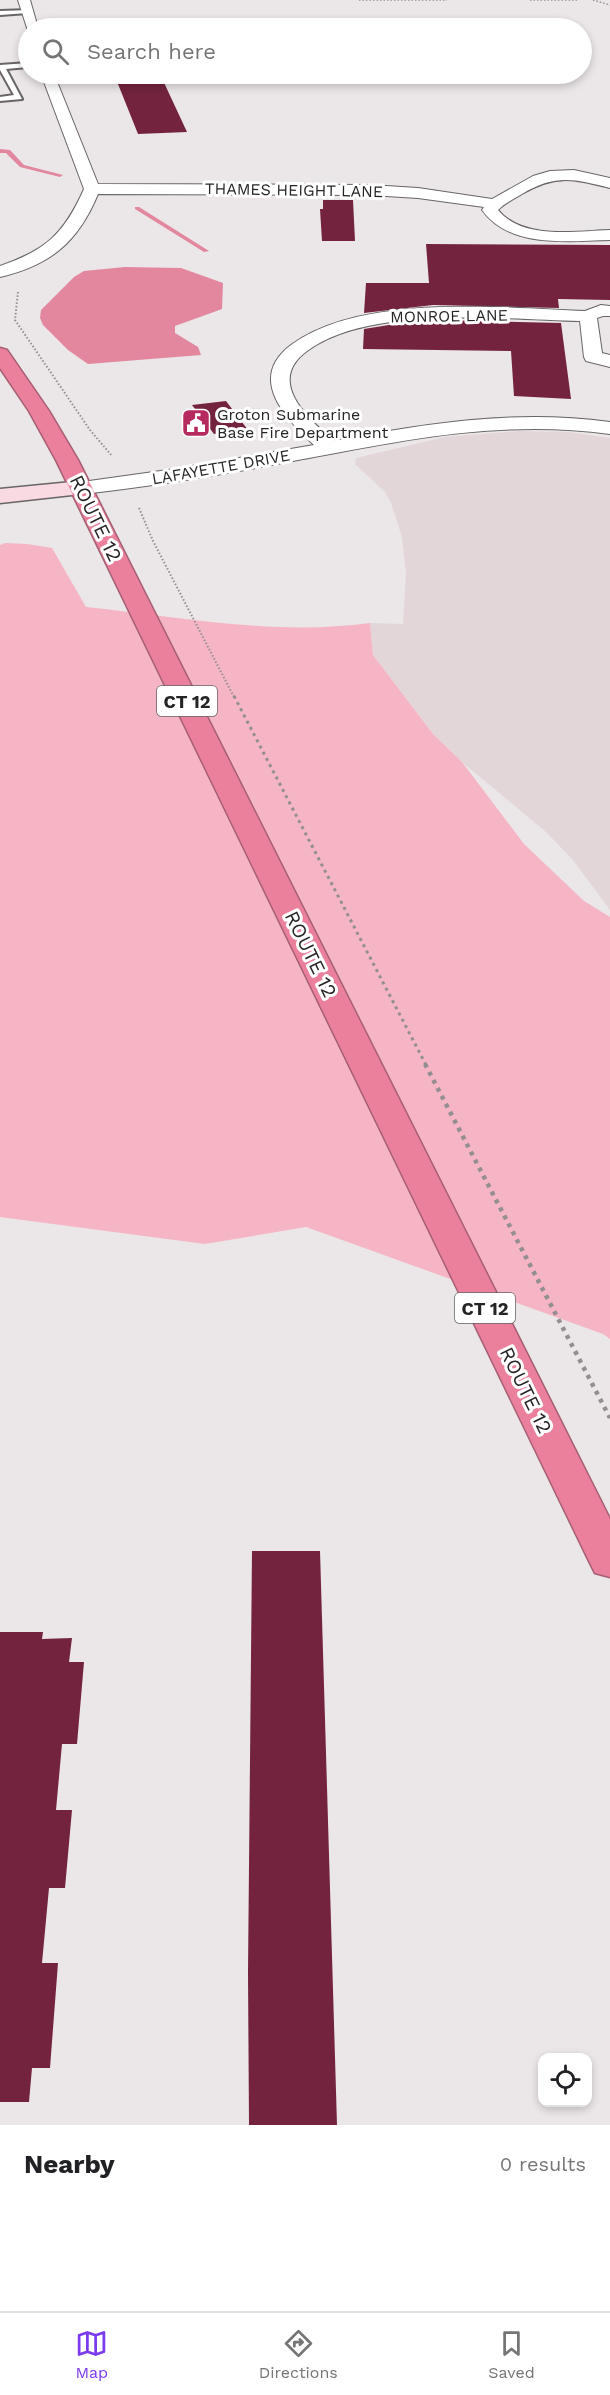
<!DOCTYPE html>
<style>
:root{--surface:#fff;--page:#f6f6f6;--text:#202124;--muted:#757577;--line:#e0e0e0;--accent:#7c3aed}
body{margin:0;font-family:"Work Sans",sans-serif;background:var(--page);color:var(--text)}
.controls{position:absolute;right:18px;bottom:18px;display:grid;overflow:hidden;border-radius:12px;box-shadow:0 3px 9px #0003}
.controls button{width:54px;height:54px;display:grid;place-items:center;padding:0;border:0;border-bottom:2px solid var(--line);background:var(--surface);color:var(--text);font:30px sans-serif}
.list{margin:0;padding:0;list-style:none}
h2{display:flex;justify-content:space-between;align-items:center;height:78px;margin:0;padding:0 24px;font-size:26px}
h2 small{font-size:20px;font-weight:400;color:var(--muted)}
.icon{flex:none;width:33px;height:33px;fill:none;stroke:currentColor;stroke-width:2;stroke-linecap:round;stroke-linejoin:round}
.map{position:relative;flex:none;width:610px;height:2125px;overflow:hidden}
.search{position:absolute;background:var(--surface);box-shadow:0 3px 9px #0003;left:18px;right:18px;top:18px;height:66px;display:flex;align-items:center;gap:15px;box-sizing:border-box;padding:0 21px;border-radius:33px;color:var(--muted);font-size:22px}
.sheet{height:186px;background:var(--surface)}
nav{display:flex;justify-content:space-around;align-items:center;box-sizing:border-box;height:84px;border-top:2px solid var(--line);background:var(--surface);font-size:16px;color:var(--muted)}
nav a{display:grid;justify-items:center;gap:3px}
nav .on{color:var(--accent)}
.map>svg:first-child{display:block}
.built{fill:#e3d6d9}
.green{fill:#f6b5c4}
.water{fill:#e3879f}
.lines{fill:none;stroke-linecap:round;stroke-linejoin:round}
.stream{fill:#e3879f;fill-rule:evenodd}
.building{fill:#73233e}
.lane-casing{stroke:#686565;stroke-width:4}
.street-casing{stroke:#686565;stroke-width:2}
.secondary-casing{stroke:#686565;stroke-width:3}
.highway-casing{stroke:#a65f73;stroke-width:3}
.path-far3{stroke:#938f90;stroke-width:1.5;stroke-dasharray:1.5 2;stroke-linecap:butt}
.path-far2{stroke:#938f90;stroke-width:2;stroke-dasharray:1.5 2;stroke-linecap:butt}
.path-far1{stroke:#938f90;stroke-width:3;stroke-dasharray:3 4;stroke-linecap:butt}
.path{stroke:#938f90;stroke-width:4.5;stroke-dasharray:4 5;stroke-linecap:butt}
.lane{fill:#fff;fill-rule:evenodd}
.street{fill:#fff;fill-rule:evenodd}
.secondary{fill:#f9d9e2;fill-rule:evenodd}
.highway{fill:#eb809d;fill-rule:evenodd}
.labels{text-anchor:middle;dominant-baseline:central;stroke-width:6;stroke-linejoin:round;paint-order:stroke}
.far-street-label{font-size:16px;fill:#252324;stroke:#fff}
.far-poi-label{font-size:16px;fill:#252324;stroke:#fff;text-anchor:start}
.shield{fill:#fff;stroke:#666566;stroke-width:1.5}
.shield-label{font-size:18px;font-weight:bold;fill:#252324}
.street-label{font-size:20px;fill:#252324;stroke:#fff}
</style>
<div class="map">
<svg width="610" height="2125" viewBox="0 0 610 2125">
<rect width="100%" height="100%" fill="#ebe6e7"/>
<polygon class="built" points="520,431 568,432 610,438 610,910 573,860 546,832 462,762 433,734 373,655 370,623 403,624 406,573 402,537 391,503 385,492 355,464 356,458 445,437"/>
<path class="green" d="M 5,543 L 27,544 L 52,548 L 86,607 C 179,617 277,636 370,623 L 373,655 L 433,734 L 462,762 L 524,844 L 584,901 L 610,917 L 610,1339 L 603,1334 L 306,1227 L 205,1244 L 0,1217 L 0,545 Z"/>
<polygon class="water" points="125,267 181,268 223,283 222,309 175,326 175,333 198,347 201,355 88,364 68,350 43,325 40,318 41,310 74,277 84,271"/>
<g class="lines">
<g class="stream">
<polygon points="0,149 10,150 24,165 63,175 60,177 20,167 6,153 0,153"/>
<polygon points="135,207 139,207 209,251 204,252 135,209"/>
</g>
</g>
<g class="building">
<polygon points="114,74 160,74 187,132 138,134"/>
<polygon points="323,200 353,200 355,241 322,241 320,209 323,209"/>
<polygon points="426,244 610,245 610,300 558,299 559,308 433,305 364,313 366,283 429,283"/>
<polygon points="438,320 561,323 571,399 514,396 511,351 363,349 364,329 401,323"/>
<polygon points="226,401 248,430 214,434 192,405"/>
<polygon points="252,1551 320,1551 337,2125 249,2125 248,1972"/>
<polygon points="0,1632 43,1632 42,1639 72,1638 69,1662 84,1662 77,1744 62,1744 56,1810 72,1810 65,1888 49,1888 42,1963 58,1963 50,2068 32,2068 29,2102 0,2102"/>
</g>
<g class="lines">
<g class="lane-casing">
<g id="lane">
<polygon points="30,10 28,13 0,15 0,11"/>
<polygon points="28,63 28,67 6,69 22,99 0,101 0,97 14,95 0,70 0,65"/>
</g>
</g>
<g class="street-casing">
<g id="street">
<polygon points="18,0 30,0 38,28 28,28 28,31"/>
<path d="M 41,74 L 54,74 L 98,184 L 370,185 L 418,188 L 492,199 L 533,176 L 550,171 L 574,170 L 610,178 L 610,188 C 573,179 556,174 522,194 C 514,199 505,203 498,210 C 523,240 575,231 610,230 L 610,240 C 568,241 510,249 482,210 L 484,207 L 418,198 L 370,195 L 98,194 C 78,242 51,265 0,277 L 0,266 C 46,250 64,234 84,189 Z"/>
<path d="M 601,305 L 610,306 L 610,316 L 603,316 L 597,318 L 602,353 L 610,355 L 610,367 L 586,361 L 584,357 L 580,321 C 505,319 368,305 307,351 C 266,381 307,418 334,441 C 426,423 516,409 610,422 L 610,434 C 502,419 404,440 298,460 C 226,474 155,486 82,494 L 75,492 L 71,488 L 75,484 L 82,482 L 175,469 L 314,445 C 285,418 247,378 291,345 C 361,293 501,308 585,311 Z"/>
</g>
</g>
<g class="secondary-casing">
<polygon id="secondary" points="82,481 90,483 93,488 90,493 0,503 0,489"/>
</g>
<g class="highway-casing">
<polygon id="highway" points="0,348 7,350 49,411 78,460 610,1519 610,1577 595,1573 589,1561 56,460 29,411 0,368"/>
</g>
<g class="path-far3">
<polyline points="359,0 447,0"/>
<polyline points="530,0 577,0"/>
<polyline points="593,0 610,5"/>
</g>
<g class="path-far2">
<polyline points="18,292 15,320 90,430 112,456"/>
<polyline points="139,508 153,541 234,697"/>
</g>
<polyline class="path-far1" points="234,696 426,1065"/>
<polyline class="path" points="425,1064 610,1418"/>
<use href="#lane" class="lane"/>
<use href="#street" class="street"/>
<use href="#secondary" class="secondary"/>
<use href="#highway" class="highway"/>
</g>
<defs>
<g id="civic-square" transform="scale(1.5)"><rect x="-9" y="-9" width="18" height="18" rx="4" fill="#b72a5f" stroke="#fff"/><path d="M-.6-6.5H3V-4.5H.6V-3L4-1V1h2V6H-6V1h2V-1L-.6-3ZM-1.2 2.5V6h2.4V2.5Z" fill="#fff"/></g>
</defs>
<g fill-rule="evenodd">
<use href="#civic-square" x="196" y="423"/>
</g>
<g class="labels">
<g class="far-street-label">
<text transform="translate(294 190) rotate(1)">THAMES HEIGHT LANE</text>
<text transform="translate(449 316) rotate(-1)">MONROE LANE</text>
<text transform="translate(221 467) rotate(-10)">LAFAYETTE DRIVE</text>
</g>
<g class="far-poi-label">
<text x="217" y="414">Groton Submarine<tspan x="217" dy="18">Base Fire Department</tspan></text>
</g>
<g class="shield">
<rect x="157" y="686" width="60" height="30" rx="4.5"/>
<rect x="455" y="1293" width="60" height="30" rx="4.5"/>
</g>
<g class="shield-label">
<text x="187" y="701">CT 12</text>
<text x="485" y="1308">CT 12</text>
</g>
<g class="street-label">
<text transform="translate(96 518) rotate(64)">ROUTE 12</text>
<text transform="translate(311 954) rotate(64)">ROUTE 12</text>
<text transform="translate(526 1390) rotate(64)">ROUTE 12</text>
</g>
</g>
</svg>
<div class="controls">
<button><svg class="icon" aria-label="locate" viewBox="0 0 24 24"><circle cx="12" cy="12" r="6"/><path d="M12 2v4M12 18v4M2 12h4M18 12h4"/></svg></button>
</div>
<div class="search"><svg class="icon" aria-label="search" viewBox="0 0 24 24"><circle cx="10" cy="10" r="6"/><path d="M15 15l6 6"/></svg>Search here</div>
</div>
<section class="sheet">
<h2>Nearby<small>0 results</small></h2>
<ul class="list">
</ul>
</section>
<nav>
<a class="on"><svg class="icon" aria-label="map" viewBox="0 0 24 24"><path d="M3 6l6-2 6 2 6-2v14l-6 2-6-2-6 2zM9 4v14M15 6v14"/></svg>Map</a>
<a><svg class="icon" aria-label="directions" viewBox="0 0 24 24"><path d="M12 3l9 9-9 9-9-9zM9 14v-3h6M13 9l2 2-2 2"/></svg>Directions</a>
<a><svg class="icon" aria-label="saved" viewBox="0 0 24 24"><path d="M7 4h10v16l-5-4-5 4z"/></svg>Saved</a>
</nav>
